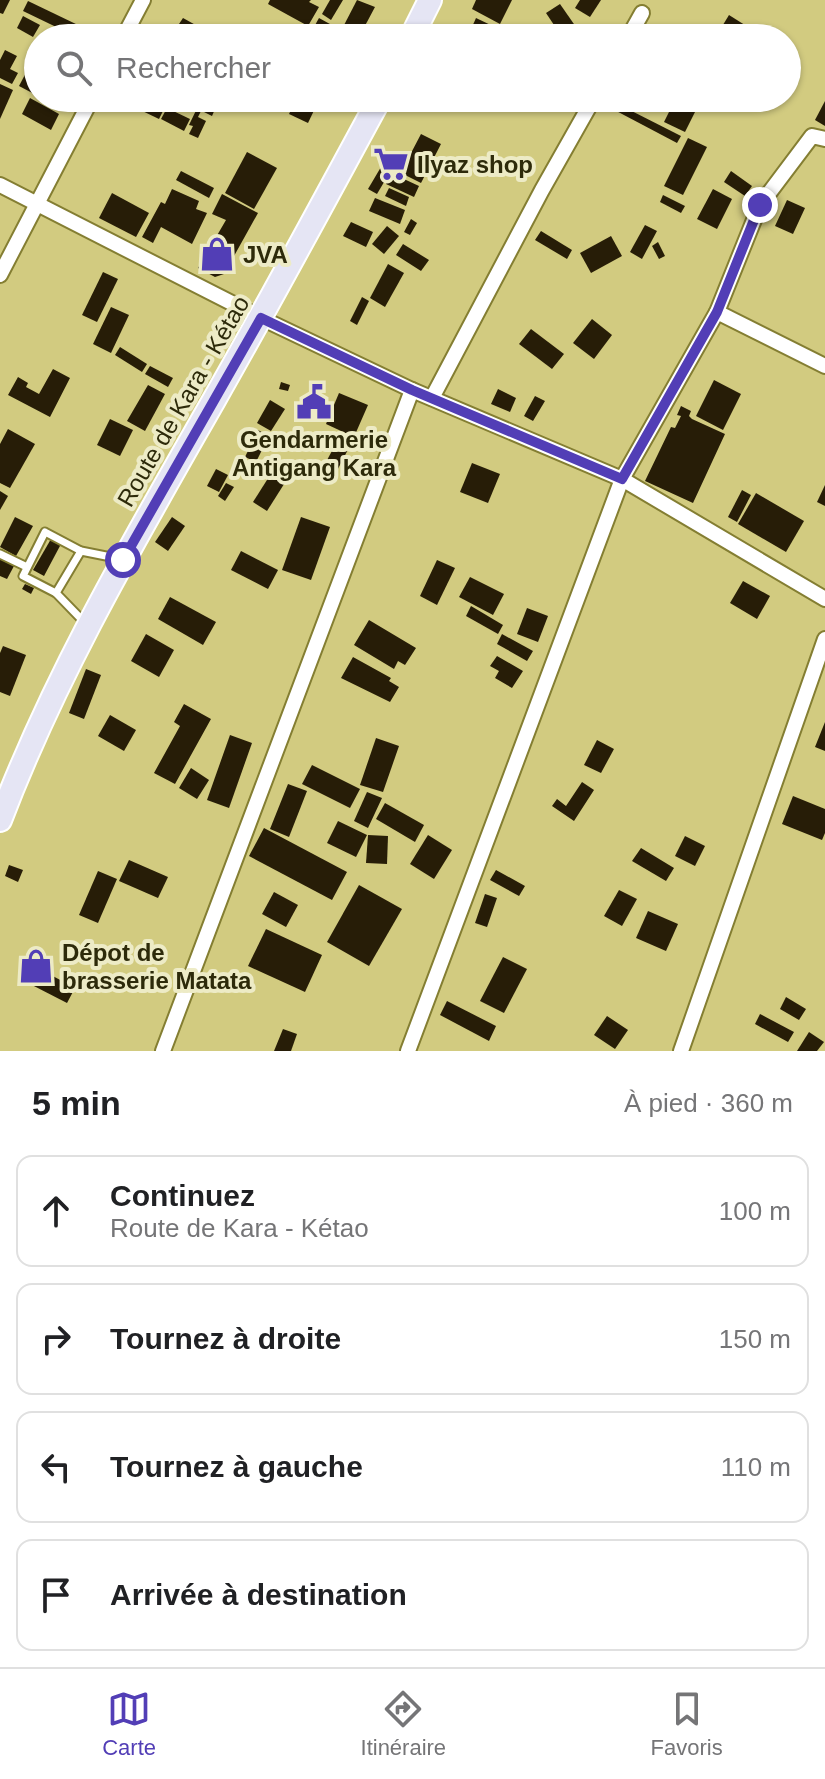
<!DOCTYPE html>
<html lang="fr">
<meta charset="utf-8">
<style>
:root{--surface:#fff;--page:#f2f2f2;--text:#202124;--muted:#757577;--line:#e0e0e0;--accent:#523eb6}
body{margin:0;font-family:Helvetica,sans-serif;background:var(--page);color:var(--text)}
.stop{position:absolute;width:24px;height:24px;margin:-18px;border:6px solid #523eb6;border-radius:50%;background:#fff}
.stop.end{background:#523eb6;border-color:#fff;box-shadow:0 2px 8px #0008}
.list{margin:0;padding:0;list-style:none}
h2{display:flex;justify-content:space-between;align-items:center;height:104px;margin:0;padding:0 32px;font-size:34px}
h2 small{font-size:26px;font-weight:400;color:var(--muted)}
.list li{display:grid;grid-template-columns:52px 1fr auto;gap:24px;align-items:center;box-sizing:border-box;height:112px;margin:0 16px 16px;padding:0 16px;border:2px solid var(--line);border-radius:16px}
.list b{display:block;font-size:30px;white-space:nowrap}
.list p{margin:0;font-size:26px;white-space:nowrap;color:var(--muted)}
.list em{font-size:26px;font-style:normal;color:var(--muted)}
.icon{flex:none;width:44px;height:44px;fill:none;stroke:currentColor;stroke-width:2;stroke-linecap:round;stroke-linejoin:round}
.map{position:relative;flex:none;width:825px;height:1051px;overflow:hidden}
.search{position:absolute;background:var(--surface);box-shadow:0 2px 6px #0004;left:24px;right:24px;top:24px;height:88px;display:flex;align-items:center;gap:20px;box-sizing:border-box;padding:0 28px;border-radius:44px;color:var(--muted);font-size:30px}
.sheet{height:616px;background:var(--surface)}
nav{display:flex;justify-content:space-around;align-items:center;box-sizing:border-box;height:112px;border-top:2px solid var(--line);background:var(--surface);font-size:22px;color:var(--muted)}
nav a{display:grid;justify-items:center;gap:4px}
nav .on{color:var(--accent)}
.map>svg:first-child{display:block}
.building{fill:#271d07}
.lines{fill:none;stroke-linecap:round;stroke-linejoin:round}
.service-casing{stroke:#847e32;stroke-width:11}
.minor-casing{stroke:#847e32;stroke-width:18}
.primary-casing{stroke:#fff;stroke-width:26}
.service{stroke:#fff;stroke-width:7}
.minor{stroke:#fff;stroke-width:14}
.primary{stroke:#e5e5f4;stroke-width:22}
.route{stroke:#523eb6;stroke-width:10}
.labels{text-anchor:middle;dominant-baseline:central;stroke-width:8;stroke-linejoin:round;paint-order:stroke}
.poi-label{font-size:24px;font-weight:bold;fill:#2d2a0a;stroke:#edebc6;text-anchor:start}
.street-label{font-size:24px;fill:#2d2a0a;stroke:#edebc6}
</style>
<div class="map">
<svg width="825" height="1051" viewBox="0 0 825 1051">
<rect width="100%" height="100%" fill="#d2cb80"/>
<g class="building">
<polygon points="0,0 10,0 3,14 0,13"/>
<polygon points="270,0 311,0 309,2 319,7 308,26 268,4"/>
<polygon points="330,0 343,0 331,20 322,14"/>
<polygon points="357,0 375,7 359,37 342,29"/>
<polygon points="476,0 512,0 500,24 472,9"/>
<polygon points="580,0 601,0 590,17 575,8"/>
<polygon points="28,1 105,38 79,38 23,11"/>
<polygon points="560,4 576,27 562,37 546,13"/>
<polygon points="729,15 748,27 742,38 715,38"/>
<polygon points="23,16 40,25 33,37 17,28"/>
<polygon points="183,18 219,38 198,38 177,27"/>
<polygon points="319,18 339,29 335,37 314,27"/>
<polygon points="476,18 499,29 495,38 472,27"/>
<polygon points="5,50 17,56 10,69 18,73 12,84 0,78 0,60"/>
<polygon points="28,69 38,74 38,96 19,86"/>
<polygon points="0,84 13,90 0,119"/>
<polygon points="30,98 59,114 51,130 22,114"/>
<polygon points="42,98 67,98 62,109"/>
<polygon points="136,98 164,109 159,119 132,106"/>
<polygon points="202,98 207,99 198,117 206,121 198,138 189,134 193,126 189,125"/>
<polygon points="209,98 220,98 212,116 202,111"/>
<polygon points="297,98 320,98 308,123 289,114"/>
<polygon points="442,98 465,98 459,112 439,103"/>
<polygon points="676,98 683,98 698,106 685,132 664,122"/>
<polygon points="608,99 681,136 677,143 605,105"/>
<polygon points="825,101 825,126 815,120"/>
<polygon points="167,108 190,119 184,131 161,119"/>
<polygon points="421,134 441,144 421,183 393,169 394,166 392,169 387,166 392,157 400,161 405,152 410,155"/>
<polygon points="688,138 707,147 683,195 664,186"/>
<polygon points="247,152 277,168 254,209 225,193"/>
<polygon points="381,167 390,172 377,194 368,189"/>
<polygon points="181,171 214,188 209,198 176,180"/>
<polygon points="731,171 752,186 745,196 724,182"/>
<polygon points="391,173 419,186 414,197 386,184"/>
<polygon points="389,188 409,197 406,206 385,196"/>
<polygon points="172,189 199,201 196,209 207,213 192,244 161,227 153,243 142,237 161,202 165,204"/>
<polygon points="713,189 732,199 717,229 697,219"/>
<polygon points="112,193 149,213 136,237 99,218"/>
<polygon points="222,194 258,213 224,274 215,277 198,268 226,220 212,214"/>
<polygon points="663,195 685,206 681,213 660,202"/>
<polygon points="375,198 405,210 400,224 369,211"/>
<polygon points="787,200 805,208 793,234 775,226"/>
<polygon points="411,219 417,223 410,235 404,232"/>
<polygon points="351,222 373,232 366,247 343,236"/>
<polygon points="645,225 657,231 642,259 630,252"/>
<polygon points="387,226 399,236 384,254 372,244"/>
<polygon points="541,231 572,250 567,259 535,240"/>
<polygon points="611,236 622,256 591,273 580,253"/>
<polygon points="658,242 665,256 659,259 652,246"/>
<polygon points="403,244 429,260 421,271 396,255"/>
<polygon points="388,264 404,273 385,307 370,298"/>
<polygon points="103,272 118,279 97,322 82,315"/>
<polygon points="362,297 369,301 357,325 350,321"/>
<polygon points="111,307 129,315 111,353 93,344"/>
<polygon points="592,319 612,335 594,359 573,343"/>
<polygon points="531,329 564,354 552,369 519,344"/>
<polygon points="120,347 147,364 142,372 115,355"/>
<polygon points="150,366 173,378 168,387 145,374"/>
<polygon points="53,369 70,378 50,417 8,395 18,377 28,383 26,387 39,394"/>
<polygon points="714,380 741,394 723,430 696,416"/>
<polygon points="281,382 290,385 288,391 279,389"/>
<polygon points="148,385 165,394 145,431 127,421"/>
<polygon points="498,389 516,398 510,412 491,404"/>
<polygon points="339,393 368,405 354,437 326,424"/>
<polygon points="535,396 545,401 533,421 524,416"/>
<polygon points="270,400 285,409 271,431 257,423"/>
<polygon points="681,406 691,411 689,416 692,419 725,434 693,503 645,481 671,427 675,428 681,416 677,415"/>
<polygon points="110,419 133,430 120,456 97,445"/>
<polygon points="8,429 35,444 10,488 0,483 0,444"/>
<polygon points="258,430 269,436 256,462 245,457"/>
<polygon points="341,434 353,440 330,484 318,477"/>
<polygon points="472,463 500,474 488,503 460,492"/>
<polygon points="216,469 228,475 219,492 207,486"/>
<polygon points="272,472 286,481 267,511 253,502"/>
<polygon points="226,483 234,487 225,501 218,496"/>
<polygon points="825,485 825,506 817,502"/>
<polygon points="742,490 751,495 737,522 728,517"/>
<polygon points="0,491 8,496 0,510"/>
<polygon points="756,493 804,521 786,552 738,524"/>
<polygon points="15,517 33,526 16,556 0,547"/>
<polygon points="172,517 185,526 168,551 155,542"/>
<polygon points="301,517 330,527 311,580 282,570"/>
<polygon points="51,539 61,544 44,576 33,570"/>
<polygon points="241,551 278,570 268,589 231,570"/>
<polygon points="0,559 14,566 7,579 0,576"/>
<polygon points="437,560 455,568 437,605 420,596"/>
<polygon points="470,577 504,594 493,615 459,597"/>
<polygon points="743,581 770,596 757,619 730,603"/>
<polygon points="25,584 34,588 31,594 22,589"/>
<polygon points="170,597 216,622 203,645 158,619"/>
<polygon points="471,606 503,625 498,634 466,616"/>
<polygon points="527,608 548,616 538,642 517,634"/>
<polygon points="369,620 416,648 405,665 398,661 394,669 354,645"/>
<polygon points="146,634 174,650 159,677 131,661"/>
<polygon points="502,634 533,651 527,661 497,644"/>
<polygon points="3,646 26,655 10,696 0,692 0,653"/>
<polygon points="497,656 523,671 512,688 495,678 499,671 490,666"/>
<polygon points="353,657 391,678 389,681 399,687 390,702 341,678"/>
<polygon points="86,669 101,675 84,719 69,713"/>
<polygon points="184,704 211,719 175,784 154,773 180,726 174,722"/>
<polygon points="110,715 136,730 124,751 98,736"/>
<polygon points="825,722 825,751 815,747"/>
<polygon points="230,735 252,743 229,808 207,800"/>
<polygon points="376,738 399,746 383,792 360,785"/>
<polygon points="597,740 614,749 601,773 584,765"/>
<polygon points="312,765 360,789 350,808 302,784"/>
<polygon points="191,768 209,780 197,799 179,788"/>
<polygon points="582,782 594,790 574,821 552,806 557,799 566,806"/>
<polygon points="288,784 307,791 289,837 270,829"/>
<polygon points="367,792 382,798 368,828 354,821"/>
<polygon points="793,796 825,809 825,833 822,840 782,824"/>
<polygon points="385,803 424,825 415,842 376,819"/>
<polygon points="338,821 367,835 356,857 327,843"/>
<polygon points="264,828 347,872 332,900 249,856"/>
<polygon points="368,835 388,836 387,864 366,863"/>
<polygon points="428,835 452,850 434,879 410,864"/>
<polygon points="685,836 705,846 695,866 675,856"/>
<polygon points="641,848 674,868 666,881 632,861"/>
<polygon points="129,860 168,877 158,898 119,881"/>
<polygon points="9,865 23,870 18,882 5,876"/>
<polygon points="496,870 525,886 519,896 490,880"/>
<polygon points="98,871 117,879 98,923 79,915"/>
<polygon points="359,885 402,909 369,966 327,942"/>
<polygon points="619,890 637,899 622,926 604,916"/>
<polygon points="274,892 298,905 286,927 262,914"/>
<polygon points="485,894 497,898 487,927 475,923"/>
<polygon points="648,911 678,924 666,951 636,938"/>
<polygon points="266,929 322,955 305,992 248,966"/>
<polygon points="503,957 527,969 504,1013 480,1001"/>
<polygon points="38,968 75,988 67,1003 30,984"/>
<polygon points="786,997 806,1009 799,1020 780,1009"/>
<polygon points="447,1001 496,1026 489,1041 440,1015"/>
<polygon points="760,1014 794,1032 788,1042 755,1024"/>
<polygon points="607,1016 628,1030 615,1049 594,1035"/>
<polygon points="283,1029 297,1034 291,1051 274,1051"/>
<polygon points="809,1032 824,1042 817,1051 797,1051"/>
</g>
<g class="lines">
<g class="service-casing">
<g id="service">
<polyline points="0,554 27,567"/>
<polyline points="56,593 81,551"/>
<polyline points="87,625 56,593 23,576 45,532 81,551 121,559"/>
</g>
</g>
<g class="minor-casing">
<g id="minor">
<polyline points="123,38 143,0"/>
<polyline points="628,38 642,13"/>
<polyline points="0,185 261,318 412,390 622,479 825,599"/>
<polyline points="0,275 92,98"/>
<polyline points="717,312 825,366"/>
<polyline points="432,398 542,190 594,98"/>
<polyline points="163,1051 412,390"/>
<polyline points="408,1051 622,479 717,312 760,205 812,136 825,139"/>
<polyline points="681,1051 825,639"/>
</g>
</g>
<g class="primary-casing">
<g id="primary">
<polyline points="411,38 430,0"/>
<path d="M 0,820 C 56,673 136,537 214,400 C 271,300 325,199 380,98"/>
</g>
</g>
<use href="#service" class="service"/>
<use href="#minor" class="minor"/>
<use href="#primary" class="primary"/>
</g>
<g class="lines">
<polyline class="route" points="123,560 261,318 412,390 622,479 717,312 760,205"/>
</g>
<defs>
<g id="supermarket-bare" transform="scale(2.76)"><path d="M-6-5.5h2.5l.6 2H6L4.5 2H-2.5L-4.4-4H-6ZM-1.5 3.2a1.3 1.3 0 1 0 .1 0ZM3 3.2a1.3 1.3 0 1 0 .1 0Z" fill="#523eb6" stroke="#edebc6" stroke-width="2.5" paint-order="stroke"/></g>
<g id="shop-bare" transform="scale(2.76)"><path d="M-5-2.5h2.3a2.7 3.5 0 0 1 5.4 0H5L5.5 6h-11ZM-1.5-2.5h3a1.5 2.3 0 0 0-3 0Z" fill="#523eb6" stroke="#edebc6" stroke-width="2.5" paint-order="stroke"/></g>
<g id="civic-bare" transform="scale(2.76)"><path d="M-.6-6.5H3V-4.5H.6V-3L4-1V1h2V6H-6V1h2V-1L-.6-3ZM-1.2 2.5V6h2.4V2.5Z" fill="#523eb6" stroke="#edebc6" stroke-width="2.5" paint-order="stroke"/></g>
</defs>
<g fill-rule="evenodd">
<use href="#supermarket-bare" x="391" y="164"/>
<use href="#shop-bare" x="217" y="254"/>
<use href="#civic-bare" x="314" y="402"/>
<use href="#shop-bare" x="36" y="966"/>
</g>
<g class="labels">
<g class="poi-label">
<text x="417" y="164">Ilyaz shop</text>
<text x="243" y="254">JVA</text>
<text x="314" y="439" text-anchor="middle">Gendarmerie<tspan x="314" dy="28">Antigang Kara</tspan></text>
<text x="62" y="952">Dépot de<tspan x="62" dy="28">brasserie Matata</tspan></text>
</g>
<g class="street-label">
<text transform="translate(183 401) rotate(-60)">Route de Kara - Kétao</text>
</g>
</g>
</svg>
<div class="stop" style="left:123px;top:560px"></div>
<div class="stop end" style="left:760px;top:205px"></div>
<div class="search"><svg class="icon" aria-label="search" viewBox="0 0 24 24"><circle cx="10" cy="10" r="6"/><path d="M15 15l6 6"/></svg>Rechercher</div>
</div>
<section class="sheet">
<h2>5 min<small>À pied · 360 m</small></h2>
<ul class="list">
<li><svg class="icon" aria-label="ahead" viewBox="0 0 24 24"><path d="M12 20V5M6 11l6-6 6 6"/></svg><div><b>Continuez</b><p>Route de Kara - Kétao</p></div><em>100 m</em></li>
<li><svg class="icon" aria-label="right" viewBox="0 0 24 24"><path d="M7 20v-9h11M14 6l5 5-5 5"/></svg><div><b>Tournez à droite</b></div><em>150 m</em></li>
<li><svg class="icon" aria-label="left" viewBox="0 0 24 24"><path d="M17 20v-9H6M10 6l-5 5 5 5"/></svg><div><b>Tournez à gauche</b></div><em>110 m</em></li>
<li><svg class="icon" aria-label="arrive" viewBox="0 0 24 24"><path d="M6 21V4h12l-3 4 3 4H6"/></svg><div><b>Arrivée à destination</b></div></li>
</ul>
</section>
<nav>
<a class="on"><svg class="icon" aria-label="map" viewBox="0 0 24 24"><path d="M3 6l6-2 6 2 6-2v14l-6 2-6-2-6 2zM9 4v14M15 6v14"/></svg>Carte</a>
<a><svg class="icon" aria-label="directions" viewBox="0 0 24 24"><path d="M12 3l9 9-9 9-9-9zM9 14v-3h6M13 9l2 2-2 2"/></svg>Itinéraire</a>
<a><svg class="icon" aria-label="saved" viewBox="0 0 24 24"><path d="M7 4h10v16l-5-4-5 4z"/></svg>Favoris</a>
</nav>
